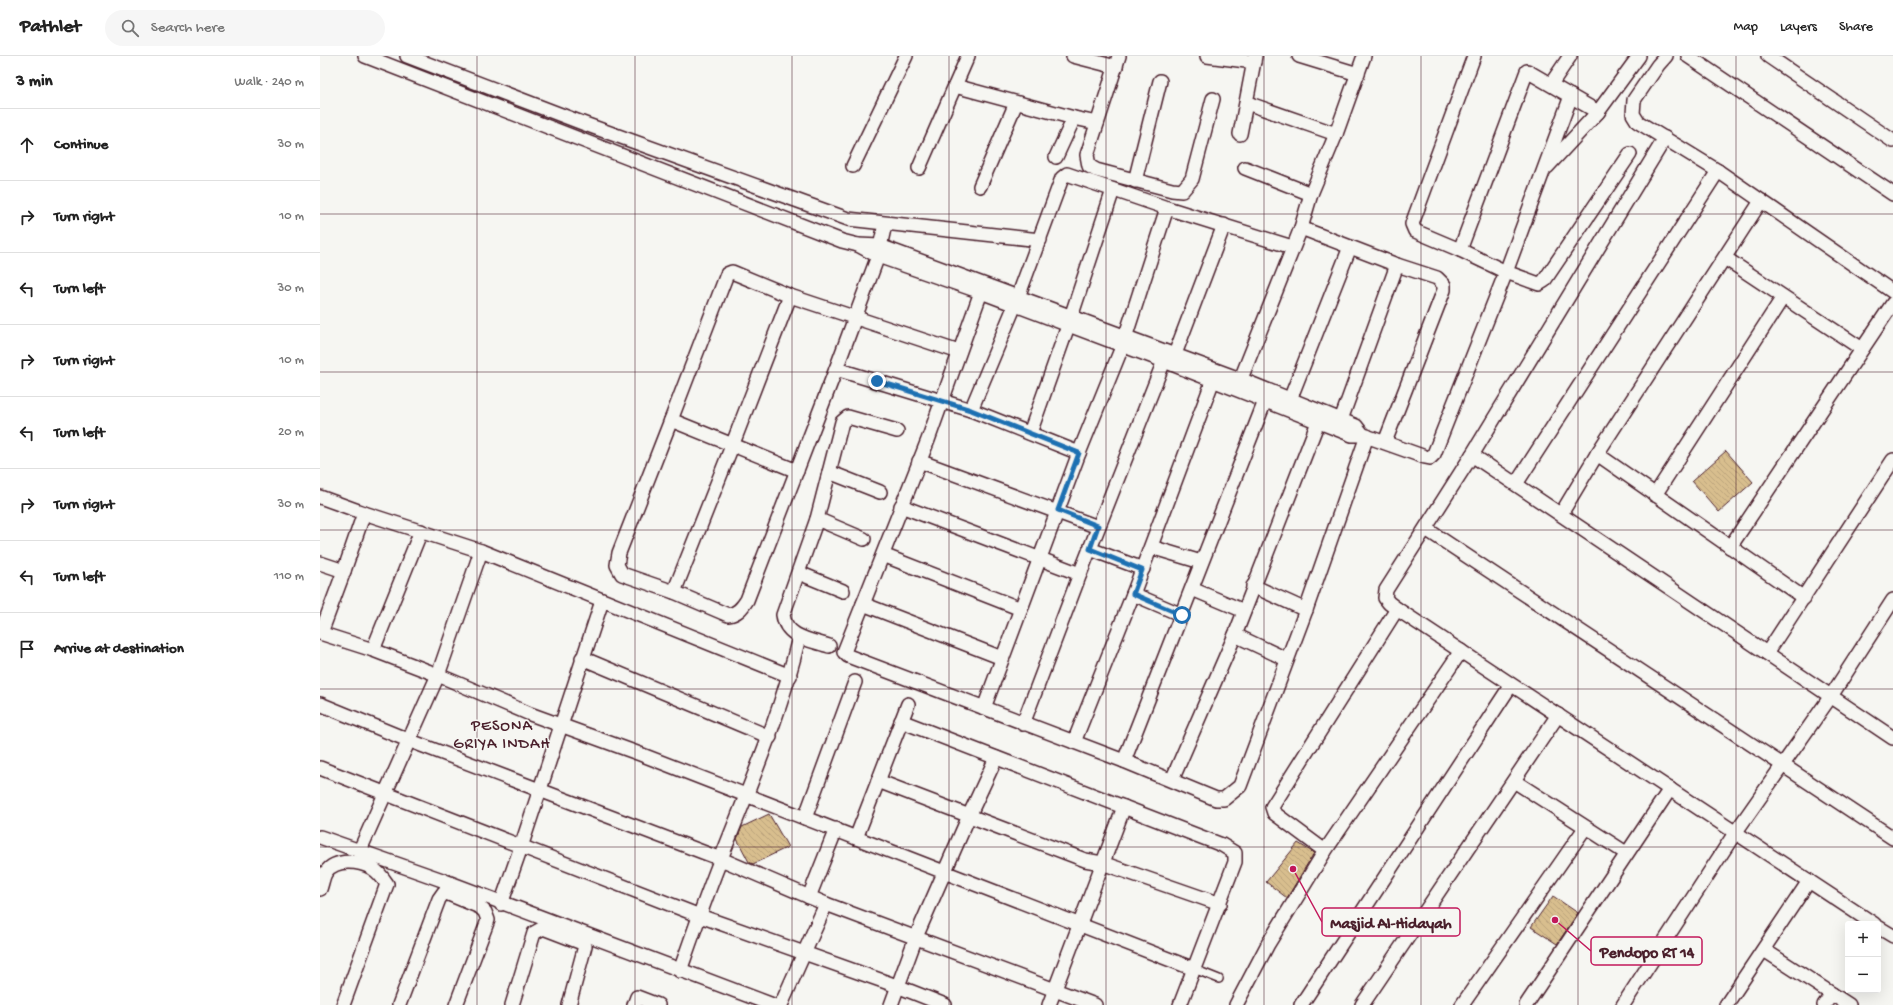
<!DOCTYPE html>
<meta charset="utf-8">
<style>
:root{--surface:#fff;--page:#f6f6f6;--text:#222;--muted:#767676;--line:#e0e0e0}
body{margin:0;font-family:"Gochi Hand",sans-serif;background:var(--page);color:var(--text)}
.controls{position:absolute;right:12px;bottom:12px;display:grid;overflow:hidden;border-radius:4px;box-shadow:0 4px 16px #0002}
.controls button{width:36px;height:36px;display:grid;place-items:center;padding:0;border:0;border-bottom:1px solid var(--line);background:var(--surface);color:var(--text);font:20px sans-serif}
.stop{position:absolute;width:12px;height:12px;margin:-9px;border:3px solid #1f6fb2;border-radius:50%;background:#fff}
.stop.end{background:#1f6fb2;border-color:#fff;box-shadow:0 1px 4px #0008}
.list{margin:0;padding:0;list-style:none}
h2{display:flex;justify-content:space-between;align-items:center;height:52px;margin:0;padding:0 16px;font-size:17px}
h2 small{font-size:13px;font-weight:400;color:var(--muted)}
.list li{display:grid;grid-template-columns:26px 1fr auto;gap:12px;align-items:center;box-sizing:border-box;height:72px;padding:0 16px;border-top:1px solid var(--line)}
.list b{display:block;font-size:15px;white-space:nowrap}
.list em{font-size:13px;font-style:normal;color:var(--muted)}
.icon{flex:none;width:22px;height:22px;fill:none;stroke:currentColor;stroke-width:2;stroke-linecap:round;stroke-linejoin:round}
.map{position:relative;flex:none;width:1573px;height:949px;overflow:hidden}
header{display:flex;align-items:center;gap:24px;box-sizing:border-box;height:56px;padding:0 20px;background:var(--surface);border-bottom:1px solid var(--line)}
header strong{font-size:19px}
nav{display:flex;gap:22px;margin-inline-start:auto;font-size:14px}
.search{width:280px;height:36px;background:var(--page);display:flex;align-items:center;gap:10px;box-sizing:border-box;padding:0 14px;border-radius:22px;color:var(--muted);font-size:15px}
main{display:flex}
aside{flex:1;background:var(--surface)}
.map>svg:first-child{display:block}
.building{fill:url(#building-back-hatch);stroke:#4a1f2b}
.lines{fill:none;stroke-linecap:round;stroke-linejoin:round}
.lane-casing{stroke:#4a1f2b;stroke-width:10}
.street-casing{stroke:#4a1f2b;stroke-width:16}
.lane{stroke:#f6f6f2;stroke-width:7}
.street{stroke:#f6f6f2;stroke-width:13}
.route{stroke:#1f6fb2;stroke-width:5}
.grid{fill:none;stroke:#4a1f2b;stroke-width:1;stroke-opacity:0.55}
.labels{text-anchor:middle;dominant-baseline:central;stroke-width:3;stroke-linejoin:round;paint-order:stroke}
.neighbourhood-label{font-size:16px;letter-spacing:1px;fill:#4a1f2b;stroke:#f6f6f2}
.leader{fill:none;stroke:#c2185b;stroke-width:1.5}
.callout-dot{fill:#c2185b;stroke:#f6f6f2;stroke-width:1.5}
.callout{fill:#f6f6f2;stroke:#c2185b;stroke-width:1.5}
.callout-label{font-size:16px;text-anchor:middle;font-weight:bold;fill:#4a1f2b}
</style>
<header>
<strong>Pathlet</strong>
<div class="search"><svg class="icon" aria-label="search" viewBox="0 0 24 24"><circle cx="10" cy="10" r="6"/><path d="M15 15l6 6"/></svg>Search here</div>
<nav><a>Map</a><a>Layers</a><a>Share</a></nav>
</header>
<main>
<aside>
<h2>3 min<small>Walk · 240 m</small></h2>
<ul class="list">
<li><svg class="icon" aria-label="ahead" viewBox="0 0 24 24"><path d="M12 20V5M6 11l6-6 6 6"/></svg><div><b>Continue</b></div><em>30 m</em></li>
<li><svg class="icon" aria-label="right" viewBox="0 0 24 24"><path d="M7 20v-9h11M14 6l5 5-5 5"/></svg><div><b>Turn right</b></div><em>10 m</em></li>
<li><svg class="icon" aria-label="left" viewBox="0 0 24 24"><path d="M17 20v-9H6M10 6l-5 5 5 5"/></svg><div><b>Turn left</b></div><em>30 m</em></li>
<li><svg class="icon" aria-label="right" viewBox="0 0 24 24"><path d="M7 20v-9h11M14 6l5 5-5 5"/></svg><div><b>Turn right</b></div><em>10 m</em></li>
<li><svg class="icon" aria-label="left" viewBox="0 0 24 24"><path d="M17 20v-9H6M10 6l-5 5 5 5"/></svg><div><b>Turn left</b></div><em>20 m</em></li>
<li><svg class="icon" aria-label="right" viewBox="0 0 24 24"><path d="M7 20v-9h11M14 6l5 5-5 5"/></svg><div><b>Turn right</b></div><em>30 m</em></li>
<li><svg class="icon" aria-label="left" viewBox="0 0 24 24"><path d="M17 20v-9H6M10 6l-5 5 5 5"/></svg><div><b>Turn left</b></div><em>110 m</em></li>
<li><svg class="icon" aria-label="arrive" viewBox="0 0 24 24"><path d="M6 21V4h12l-3 4 3 4H6"/></svg><div><b>Arrive at destination</b></div></li>
</ul>
</aside>
<div class="map">
<svg width="1573" height="949" viewBox="0 0 1573 949">
<defs>
<pattern id="building-back-hatch" width="6" height="6" patternUnits="userSpaceOnUse"><rect width="6" height="6" fill="#d8be8e"/><path d="M-1 5l2 2M0 0l6 6M5-1l2 2" fill="none" stroke="#bba37b"/></pattern>
</defs>
<rect width="100%" height="100%" fill="#f6f6f2"/>
<filter id="ink" filterUnits="userSpaceOnUse"><feTurbulence type="fractalNoise" baseFrequency=".025" numOctaves="2"/><feDisplacementMap in="SourceGraphic" scale="8" xChannelSelector="R" yChannelSelector="G"/><feConvolveMatrix kernelMatrix="1 2 1 2 8 2 1 2 1" color-interpolation-filters="sRGB"/></filter>
<g filter="url(#ink)">
<g class="building">
<polygon points="1406,395 1433,426 1399,456 1372,425"/>
<polygon points="449,758 468,791 433,808 429,806 417,783 422,771"/>
<polygon points="978,787 994,797 967,842 946,826"/>
<polygon points="1233,840 1258,857 1237,888 1211,871"/>
</g>
<g class="lines">
<g class="lane-casing">
<polyline id="lane" points="874,913 899,923"/>
</g>
<g class="street-casing">
<g id="street">
<polyline points="45,0 522,185 538,189"/>
<polyline points="87,0 265,68 528,163 720,184"/>
<polyline points="753,0 796,11"/>
<polyline points="799,0 767,99 769,110 776,114 852,134 862,135 872,123 893,43"/>
<polyline points="887,0 934,6"/>
<polyline points="979,0 1038,18"/>
<polyline points="1346,0 1338,9 1314,44 1313,58 1318,66 1398,115 1573,236"/>
<polyline points="1368,0 1573,138"/>
<polyline points="1448,0 1573,85"/>
<polyline points="1231,28 1250,0"/>
<polyline points="635,30 754,62 777,67"/>
<polyline points="1251,40 1186,216 1219,228 1224,225 1310,98"/>
<polyline points="927,47 1016,78"/>
<polyline points="920,78 935,0"/>
<polyline points="1345,82 1152,399 1066,534 1065,542 1069,547 1077,553 1554,868"/>
<polyline points="736,101 754,62"/>
<polyline points="533,110 586,0"/>
<polyline points="1227,111 1278,56"/>
<polyline points="599,112 648,0"/>
<polyline points="925,112 991,138"/>
<polyline points="815,125 840,25"/>
<polyline points="660,130 696,47"/>
<polyline points="981,172 1077,209 1117,222 1124,229 1124,234 1065,386"/>
<polygon points="538,189 560,190 920,323 1036,370 1043,379 1032,379 844,305 661,236 558,200"/>
<polyline points="1140,194 1207,15 1278,56 1319,0"/>
<polyline points="1405,202 1542,293"/>
<polyline points="661,236 608,384 524,596 528,600 804,705 896,743 904,743 920,730 986,554 1047,380"/>
<polyline points="852,306 904,169"/>
<polyline points="516,313 651,354 759,397"/>
<polyline points="918,330 981,172 991,138 1016,78 1044,0"/>
<polyline points="967,351 1030,191"/>
<polyline points="651,354 695,249 742,122 747,118 847,152 972,191"/>
<path d="M 351,364 L 299,497 L 297,509 L 302,518 L 354,536 L 408,559 C 417,558 422,552 427,544 L 516,313 L 558,200 L 565,168"/>
<polyline points="1018,372 1077,209"/>
<polyline points="710,377 748,270 793,134"/>
<polyline points="1043,379 1105,401 1110,402 1114,398 1186,216 1140,194 1095,175 1092,168 1154,0"/>
<polyline points="1277,398 1484,542"/>
<polyline points="1152,399 1573,682"/>
<polyline points="599,405 778,471"/>
<polyline points="477,415 351,364 407,218 412,216 470,240 639,296"/>
<polyline points="509,416 560,436"/>
<polyline points="1196,428 1398,115"/>
<polyline points="1335,439 1463,241"/>
<polyline points="0,441 44,457 161,495 470,620"/>
<polyline points="581,450 760,518"/>
<polyline points="1241,458 1277,398 1441,145"/>
<polyline points="497,463 544,483"/>
<polyline points="1106,473 1573,782"/>
<polyline points="831,491 881,506"/>
<polyline points="1410,491 1573,247"/>
<polyline points="770,493 823,513"/>
<polyline points="563,499 701,553"/>
<polyline points="0,507 24,515"/>
<polyline points="479,517 523,535"/>
<polyline points="933,530 986,554"/>
<polyline points="872,533 924,555"/>
<polyline points="354,536 412,390 470,240"/>
<polyline points="813,538 862,559"/>
<polyline points="543,548 682,602"/>
<polyline points="0,577 53,594 118,619 210,658 320,698 874,913"/>
<polyline points="1,577 24,515 44,457"/>
<polyline points="915,579 966,603"/>
<path d="M 509,590 C 491,584 466,582 463,559 L 497,463 L 522,366 L 528,361 L 577,375"/>
<polyline points="53,594 101,475"/>
<polyline points="1447,597 1573,404"/>
<polyline points="262,602 450,681"/>
<polyline points="0,648 88,684 401,803 506,848 775,949"/>
<polyline points="664,652 759,397 802,291 847,152"/>
<polyline points="581,665 902,789 915,797 915,806 860,949"/>
<polyline points="703,668 760,518 844,305"/>
<polyline points="754,686 813,538 893,324"/>
<polyline points="804,705 945,345"/>
<polyline points="0,712 380,860 577,930 625,949"/>
<polyline points="852,724 915,579 998,366"/>
<polyline points="558,725 765,804 782,807 900,848"/>
<polyline points="1194,725 1306,797"/>
<polyline points="485,762 535,626"/>
<polyline points="0,781 125,825 453,949"/>
<polyline points="536,782 588,648"/>
<polyline points="40,794 118,619 161,495"/>
<polyline points="1005,795 954,757 952,751 1077,553"/>
<path d="M 0,833 C 2,828 3,820 6,816 C 16,802 39,805 52,812 C 59,816 63,822 67,828 L 23,949"/>
<polyline points="489,841 516,773"/>
<polyline points="181,848 201,791 282,545"/>
<polyline points="1558,871 1573,880"/>
<polyline points="1444,894 1529,949"/>
<path d="M 360,915 C 374,875 388,834 404,795 C 432,724 462,655 479,581"/>
<polyline points="79,949 119,843 124,836 160,851 165,856 168,864 136,949"/>
<polyline points="192,949 214,877 223,872 262,887 265,890 249,949"/>
<polyline points="314,949 317,941 338,949"/>
<polyline points="461,949 506,848"/>
<polyline points="571,949 596,881 649,760 676,702"/>
<polyline points="729,949 804,751"/>
<polyline points="916,949 948,888 1005,795 1141,595"/>
<polyline points="981,949 1191,629"/>
<polyline points="1042,949 1238,659"/>
<polyline points="1142,949 1265,772"/>
<polyline points="1206,949 1350,733"/>
<polyline points="1303,949 1415,777 1511,640 1573,544"/>
<polyline points="1406,949 1489,825"/>
<polyline points="1504,949 1512,938"/>
</g>
</g>
<use href="#lane" class="lane"/>
<use href="#street" class="street"/>
</g>
</g>
<g class="lines" filter="url(#ink)">
<polyline class="route" points="557,325 651,354 759,397 738,454 778,470 770,493 822,514 813,538 862,559"/>
</g>
<path class="grid" d="M 157,0 L 157,949M 315,0 L 315,949M 472,0 L 472,949M 629,0 L 629,949M 786,0 L 786,949M 944,0 L 944,949M 1101,0 L 1101,949M 1258,0 L 1258,949M 1416,0 L 1416,949M 0,158 L 1573,158M 0,316 L 1573,316M 0,474 L 1573,474M 0,633 L 1573,633M 0,791 L 1573,791"/>
<g class="labels">
<g class="neighbourhood-label">
<text x="182" y="671">PESONA<tspan x="182" dy="18">GRIYA INDAH</tspan></text>
</g>
</g>
<path class="leader" d="M973 813L1002 866M1235 864L1271 895"/>
<g class="callout-dot">
<circle cx="973" cy="813" r="4"/>
<circle cx="1235" cy="864" r="4"/>
</g>
<g class="callout">
<rect x="1002" y="852" width="138" height="28" rx="4"/>
<rect x="1271" y="881" width="111" height="28" rx="4"/>
</g>
<g class="callout-label">
<text x="1071" y="872">Masjid Al-Hidayah</text>
<text x="1327" y="901">Pendopo RT 14</text>
</g>
</svg>
<div class="controls">
<button>+</button>
<button>−</button>
</div>
<div class="stop" style="left:862px;top:559px"></div>
<div class="stop end" style="left:557px;top:325px"></div>
</div>
</main>
